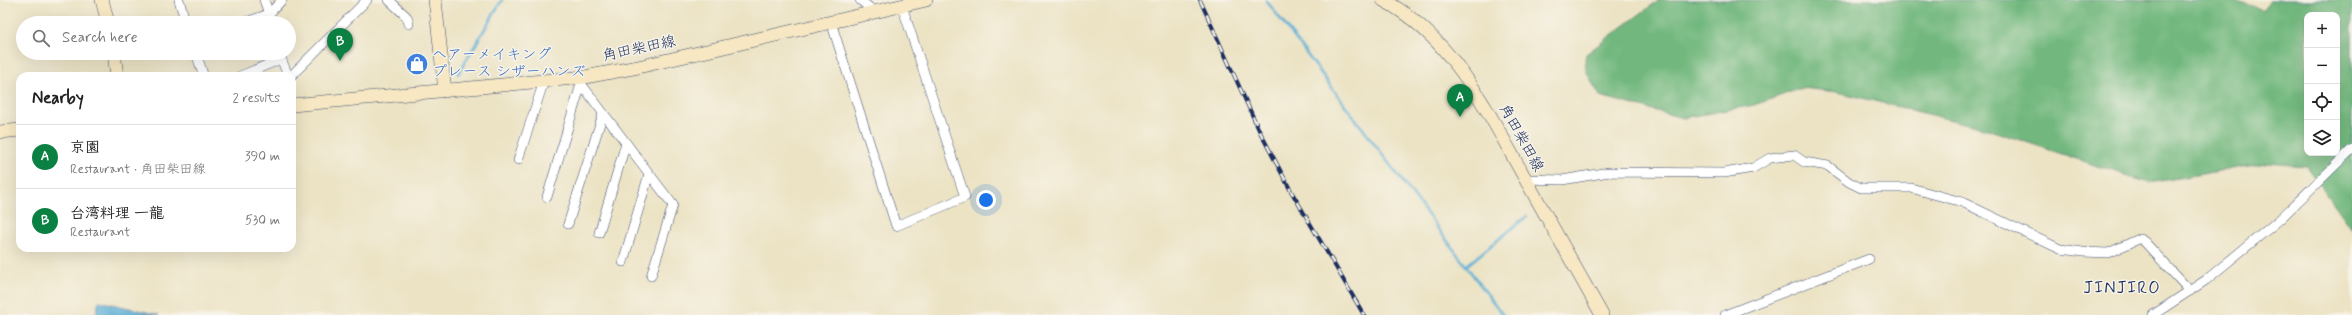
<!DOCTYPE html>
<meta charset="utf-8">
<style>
:root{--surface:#fff;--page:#f6f6f6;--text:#222;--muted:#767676;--line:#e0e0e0;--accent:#0b8043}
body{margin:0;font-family:Mynerve,"Klee One",sans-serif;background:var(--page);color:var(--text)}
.controls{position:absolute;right:12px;top:12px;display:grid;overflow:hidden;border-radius:8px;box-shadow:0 4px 16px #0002}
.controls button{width:36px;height:36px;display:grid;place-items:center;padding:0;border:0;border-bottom:1px solid var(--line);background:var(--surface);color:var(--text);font:20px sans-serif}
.you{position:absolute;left:986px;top:200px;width:14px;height:14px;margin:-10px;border:3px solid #fff;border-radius:50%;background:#1a73e8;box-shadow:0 0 0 6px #1a73e833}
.badge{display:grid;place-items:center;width:26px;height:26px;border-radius:50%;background:var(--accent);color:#fff;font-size:13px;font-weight:700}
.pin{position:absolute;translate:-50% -33px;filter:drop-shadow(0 1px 2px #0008)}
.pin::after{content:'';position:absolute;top:21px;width:14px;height:12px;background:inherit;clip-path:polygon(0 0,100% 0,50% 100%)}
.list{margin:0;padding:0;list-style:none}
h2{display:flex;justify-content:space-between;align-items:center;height:52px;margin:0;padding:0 16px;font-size:17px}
h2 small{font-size:13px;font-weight:400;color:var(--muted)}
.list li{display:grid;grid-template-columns:26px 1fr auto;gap:12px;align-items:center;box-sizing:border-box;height:64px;padding:0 16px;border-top:1px solid var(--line)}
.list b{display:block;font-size:15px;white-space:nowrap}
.list p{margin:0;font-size:13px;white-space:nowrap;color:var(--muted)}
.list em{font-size:13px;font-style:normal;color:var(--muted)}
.icon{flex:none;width:22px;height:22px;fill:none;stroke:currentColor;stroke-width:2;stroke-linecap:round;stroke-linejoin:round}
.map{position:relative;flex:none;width:2352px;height:315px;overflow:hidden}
.search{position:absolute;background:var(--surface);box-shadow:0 4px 16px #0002;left:16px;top:16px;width:280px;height:44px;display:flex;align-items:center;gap:10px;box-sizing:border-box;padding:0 14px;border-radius:22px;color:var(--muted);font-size:15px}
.panel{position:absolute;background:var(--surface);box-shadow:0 4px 16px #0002;left:16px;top:72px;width:280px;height:180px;border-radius:12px}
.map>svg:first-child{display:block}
.forest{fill:#72b87e;stroke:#46746e;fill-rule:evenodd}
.water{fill:#5aafd6;stroke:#3a6f9a}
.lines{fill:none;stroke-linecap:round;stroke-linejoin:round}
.stream{stroke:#5aafd6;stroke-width:2.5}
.street-casing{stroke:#3a4a6d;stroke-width:10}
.secondary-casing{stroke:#3a4a6d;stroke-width:14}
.street{stroke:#fff;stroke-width:9}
.secondary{stroke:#f7e8c3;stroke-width:13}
.rail-casing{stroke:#1b2f5e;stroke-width:4}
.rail{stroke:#f7f3e8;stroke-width:2.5;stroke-dasharray:8;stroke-linecap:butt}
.labels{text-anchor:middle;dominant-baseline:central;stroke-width:3;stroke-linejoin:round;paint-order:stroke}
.street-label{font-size:15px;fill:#1b2f5e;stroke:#f7f3e8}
.shop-label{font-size:15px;fill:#366cbe;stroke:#f7f3e8;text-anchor:start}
.quarter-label{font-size:17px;letter-spacing:1px;fill:#1b2f5e;stroke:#f7f3e8}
</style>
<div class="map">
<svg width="2352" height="315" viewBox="0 0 2352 315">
<rect width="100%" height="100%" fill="#f7f3e8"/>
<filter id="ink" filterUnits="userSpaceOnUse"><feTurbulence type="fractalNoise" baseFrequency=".025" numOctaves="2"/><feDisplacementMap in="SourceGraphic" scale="8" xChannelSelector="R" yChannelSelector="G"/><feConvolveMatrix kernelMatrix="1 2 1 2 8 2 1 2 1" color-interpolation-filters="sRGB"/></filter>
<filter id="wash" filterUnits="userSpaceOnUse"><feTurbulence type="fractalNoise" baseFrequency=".012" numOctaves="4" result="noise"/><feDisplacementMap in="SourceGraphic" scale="16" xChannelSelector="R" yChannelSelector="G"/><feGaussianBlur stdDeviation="0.9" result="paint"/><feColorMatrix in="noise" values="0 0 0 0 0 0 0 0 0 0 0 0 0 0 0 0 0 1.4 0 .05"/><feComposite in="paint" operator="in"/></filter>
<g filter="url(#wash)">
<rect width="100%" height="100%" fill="#ece3c4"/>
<path class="forest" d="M 1659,0 L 2235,0 L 2262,10 L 2270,0 L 2352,0 L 2352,229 L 2307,166 L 2266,163 L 2149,183 L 1984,128 L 1838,92 L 1802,88 L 1754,105 L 1683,118 L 1600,96 C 1593,83 1582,70 1586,54 ZM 2307,15 L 2337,15 L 2337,153 L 2307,153 Z"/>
<polygon class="water" points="99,301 159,315 96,315"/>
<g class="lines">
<g class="stream">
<polyline points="1266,0 1503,315"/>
<polyline points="458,74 502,0"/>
<polyline points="1466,266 1527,216"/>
</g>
</g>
</g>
<g filter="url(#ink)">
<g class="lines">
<g class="street-casing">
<g id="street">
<polyline points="179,0 186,23"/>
<polyline points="389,0 407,17 409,24"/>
<polyline points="860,0 875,12"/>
<polyline points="831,22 896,226 965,197 902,6"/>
<polyline points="243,23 269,14 264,0"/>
<polyline points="271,23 269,14 282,0"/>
<polyline points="196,53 203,74"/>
<polyline points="279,53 288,76"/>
<polyline points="240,76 281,59"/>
<polyline points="291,76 367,0"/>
<polyline points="576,77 673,205 651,276"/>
<polyline points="518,160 544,81"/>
<polyline points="1525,179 1562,180 1609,172 1724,173 1753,168 1770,158 1794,155 1804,162 1828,166 1849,182 1861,188 1911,188 1962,202 2060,249 2083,252 2108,253 2141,238 2190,291"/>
<polyline points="547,197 581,84"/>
<polyline points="568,224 603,114"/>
<polyline points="599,233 626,143"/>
<polyline points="623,262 649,174"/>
<polyline points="1725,315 1869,259"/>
<polyline points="2153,315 2206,280 2279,220 2352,149"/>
</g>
</g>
<g class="secondary-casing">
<g id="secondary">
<polyline points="102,0 108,23"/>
<polyline points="435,0 445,91"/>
<path d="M 1383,0 C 1453,37 1489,114 1526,180 C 1551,225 1577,270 1602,315"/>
<polyline points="114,53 117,76"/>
<polyline points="292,105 585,77 638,67 926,0"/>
<polyline points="0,132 20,130"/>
</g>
</g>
<use href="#street" class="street"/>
<use href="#secondary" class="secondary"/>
<g class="rail-casing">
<polyline id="rail" points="1200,0 1259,130 1291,191 1364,315"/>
</g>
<use href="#rail" class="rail"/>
</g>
</g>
<defs>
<g id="shop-disc" transform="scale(1.15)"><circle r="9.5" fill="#3f7fe0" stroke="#f7f3e8"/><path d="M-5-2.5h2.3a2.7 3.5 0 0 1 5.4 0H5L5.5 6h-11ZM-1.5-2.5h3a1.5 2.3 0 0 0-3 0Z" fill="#fff"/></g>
</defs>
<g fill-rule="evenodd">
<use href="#shop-disc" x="417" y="64"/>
</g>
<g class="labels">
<g class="street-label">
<text transform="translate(639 49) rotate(-12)">角田柴田線</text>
<text transform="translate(1521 138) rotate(61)">角田柴田線</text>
</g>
<g class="shop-label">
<text x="432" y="55">ヘアーメイキング<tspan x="432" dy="17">プレース シザーハンズ</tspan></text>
</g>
<g class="quarter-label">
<text x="2122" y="288">JINJIRO</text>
</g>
</g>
</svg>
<div class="controls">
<button>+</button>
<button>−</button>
<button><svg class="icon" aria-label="locate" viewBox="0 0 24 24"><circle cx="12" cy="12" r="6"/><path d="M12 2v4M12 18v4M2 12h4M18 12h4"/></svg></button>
<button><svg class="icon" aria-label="layers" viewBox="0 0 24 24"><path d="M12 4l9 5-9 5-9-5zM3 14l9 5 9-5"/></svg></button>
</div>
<div class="you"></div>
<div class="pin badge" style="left:1460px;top:117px">A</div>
<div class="pin badge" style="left:340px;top:61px">B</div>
<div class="search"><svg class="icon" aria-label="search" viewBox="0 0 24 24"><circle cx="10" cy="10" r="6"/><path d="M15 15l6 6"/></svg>Search here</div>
<section class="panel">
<h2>Nearby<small>2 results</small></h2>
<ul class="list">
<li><span class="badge">A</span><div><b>京園</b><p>Restaurant · 角田柴田線</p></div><em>390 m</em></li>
<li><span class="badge">B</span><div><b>台湾料理 一龍</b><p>Restaurant</p></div><em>530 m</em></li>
</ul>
</section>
</div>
